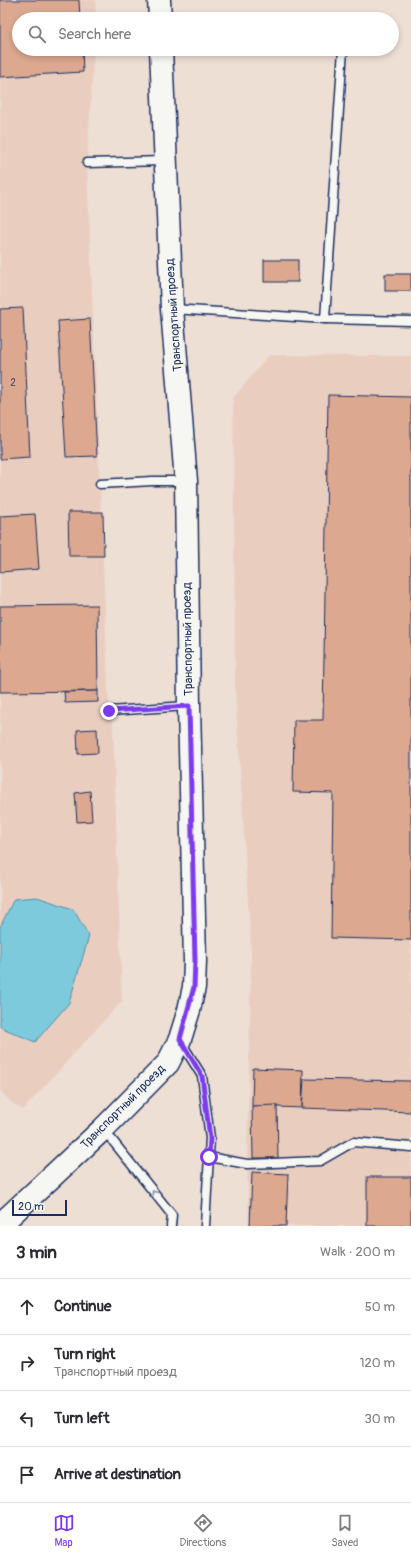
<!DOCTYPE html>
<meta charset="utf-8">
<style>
:root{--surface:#fff;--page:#f2f2f3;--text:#2b2b33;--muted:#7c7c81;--line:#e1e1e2;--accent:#7c3aed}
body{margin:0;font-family:Pangolin,sans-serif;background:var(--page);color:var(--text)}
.scale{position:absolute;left:12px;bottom:10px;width:55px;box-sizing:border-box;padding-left:4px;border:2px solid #1b2f5e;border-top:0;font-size:11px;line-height:14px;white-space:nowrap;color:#1b2f5e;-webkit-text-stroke:3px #f6f6f2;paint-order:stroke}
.stop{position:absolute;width:12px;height:12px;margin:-9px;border:3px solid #7c3aed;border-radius:50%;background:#fff}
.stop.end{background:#7c3aed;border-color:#fff;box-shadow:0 1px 4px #0008}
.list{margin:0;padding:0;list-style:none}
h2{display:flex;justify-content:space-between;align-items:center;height:52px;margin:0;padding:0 16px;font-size:17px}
h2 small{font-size:13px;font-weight:400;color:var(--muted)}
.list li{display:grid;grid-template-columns:26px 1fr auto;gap:12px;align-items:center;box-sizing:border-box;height:56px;padding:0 16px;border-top:1px solid var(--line)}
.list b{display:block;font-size:15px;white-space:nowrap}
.list p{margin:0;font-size:13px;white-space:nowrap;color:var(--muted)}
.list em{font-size:13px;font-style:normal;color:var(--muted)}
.icon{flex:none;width:22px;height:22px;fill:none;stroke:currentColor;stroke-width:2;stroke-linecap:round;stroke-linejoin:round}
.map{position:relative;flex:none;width:411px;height:1226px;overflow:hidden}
.search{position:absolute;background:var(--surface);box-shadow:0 2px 6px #0003;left:12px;right:12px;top:12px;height:44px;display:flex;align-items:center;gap:10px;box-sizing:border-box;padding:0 14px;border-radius:22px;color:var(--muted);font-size:15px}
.sheet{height:276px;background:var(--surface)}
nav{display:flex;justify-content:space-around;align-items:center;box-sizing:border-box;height:56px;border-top:1px solid var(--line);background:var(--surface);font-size:11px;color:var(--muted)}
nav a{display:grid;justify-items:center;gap:2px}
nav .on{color:var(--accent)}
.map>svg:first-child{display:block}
.built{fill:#e9cec0}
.water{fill:#7dcadc;stroke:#568caa}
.building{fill:#dca890;stroke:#1b2f5e}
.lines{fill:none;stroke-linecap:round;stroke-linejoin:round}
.lane-casing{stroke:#1b2f5e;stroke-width:11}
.secondary-casing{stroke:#1b2f5e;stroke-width:25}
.lane{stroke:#f6f6f2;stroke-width:8}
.secondary{stroke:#f6f6f2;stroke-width:22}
.oneway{stroke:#8892a8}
.route{stroke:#7c3aed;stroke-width:5}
.labels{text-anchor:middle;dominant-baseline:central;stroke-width:4;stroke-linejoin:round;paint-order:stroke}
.number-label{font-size:10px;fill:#4b4d6a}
.street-label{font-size:12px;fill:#1b2f5e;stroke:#f6f6f2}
</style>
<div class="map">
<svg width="411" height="1226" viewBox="0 0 411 1226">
<rect width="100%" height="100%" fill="#eedfd5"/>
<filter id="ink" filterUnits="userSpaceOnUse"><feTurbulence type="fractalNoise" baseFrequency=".025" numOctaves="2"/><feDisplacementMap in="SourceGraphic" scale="8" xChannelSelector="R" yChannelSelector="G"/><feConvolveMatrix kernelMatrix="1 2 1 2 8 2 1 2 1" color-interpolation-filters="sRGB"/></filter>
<g filter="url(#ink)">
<g class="built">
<polygon points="0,0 96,0 95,19 19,19 19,49 94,49 87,163 109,711 113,724 122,1001 23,1110 12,1103 0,1091"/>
<polygon points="269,355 411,356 411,1226 249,1226 247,1164 251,952 235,690 233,398"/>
</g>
<polygon class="water" points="37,897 73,909 89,936 69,1003 35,1042 0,1027 0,927 14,899"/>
<g class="building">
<polygon points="0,0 79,0 80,19 19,19 19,49 82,49 83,72 0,77"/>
<rect x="264" y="260" width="34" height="22"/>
<rect x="385" y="274" width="26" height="17"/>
<polygon points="23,308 30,457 0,459 0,309"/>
<polygon points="90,319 97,456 66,457 58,321"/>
<polygon points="328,395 411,397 411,940 331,938 333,793 293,792 294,720 323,720"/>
<polygon points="68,512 103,512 104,556 69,556"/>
<polygon points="35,514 39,569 0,572 0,516"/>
<polygon points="97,605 98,691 0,692 0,606"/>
<polygon points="98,691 98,702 65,703 64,692"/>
<polygon points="97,729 98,753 78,754 77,730"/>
<polygon points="90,791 92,821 77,822 75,793"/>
<polygon points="253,1068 303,1070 302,1108 252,1106"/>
<polygon points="304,1079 411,1081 411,1112 302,1108"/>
<polygon points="277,1105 278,1158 253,1158 252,1106"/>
<polygon points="252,1172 288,1174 286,1226 250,1226"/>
<rect x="367" y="1177" width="44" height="49"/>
</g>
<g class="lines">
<g class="lane-casing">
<g id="lane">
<polyline points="87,163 164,161"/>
<polyline points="173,309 325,319 411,321"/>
<polyline points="325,319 343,49"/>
<polyline points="100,484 152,481 185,481"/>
<polyline points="109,711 188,706"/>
<polyline points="181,1042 202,1076 210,1138 205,1226"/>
<polyline points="104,1130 172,1215 171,1226"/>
<polyline points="209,1157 247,1164 320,1161 353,1142 411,1147"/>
</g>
</g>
<g class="secondary-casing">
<g id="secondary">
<polyline points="159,0 160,19"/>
<polyline points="0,1225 103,1129 168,1063 180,1039 189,1010 194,987 195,961 189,706 186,481 172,309 161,49"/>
</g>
</g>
<use href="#lane" class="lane"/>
<use href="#secondary" class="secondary"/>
</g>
<defs><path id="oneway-chevron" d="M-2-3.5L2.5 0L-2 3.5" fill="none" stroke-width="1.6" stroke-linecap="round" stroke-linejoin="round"/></defs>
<use class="oneway" href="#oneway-chevron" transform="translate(154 1193) rotate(-128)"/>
</g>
<g class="lines" filter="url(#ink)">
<polyline class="route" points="109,711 189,706 195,961 194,987 180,1039 202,1076 210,1138 209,1157"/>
</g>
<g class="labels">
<g class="number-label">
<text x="13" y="383">2</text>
</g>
<g class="street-label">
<text transform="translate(174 315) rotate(-94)">Транспортный проезд</text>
<text transform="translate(188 639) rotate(-91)">Транспортный проезд</text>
<text transform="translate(123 1107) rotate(-45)">Транспортный проезд</text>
</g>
</g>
</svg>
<div class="scale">20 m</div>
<div class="stop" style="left:209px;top:1157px"></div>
<div class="stop end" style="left:109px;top:711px"></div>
<div class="search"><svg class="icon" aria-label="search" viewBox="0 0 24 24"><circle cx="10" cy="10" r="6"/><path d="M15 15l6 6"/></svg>Search here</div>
</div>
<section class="sheet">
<h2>3 min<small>Walk · 200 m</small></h2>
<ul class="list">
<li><svg class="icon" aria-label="ahead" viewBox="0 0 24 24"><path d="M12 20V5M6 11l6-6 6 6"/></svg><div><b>Continue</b></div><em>50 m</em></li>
<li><svg class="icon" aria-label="right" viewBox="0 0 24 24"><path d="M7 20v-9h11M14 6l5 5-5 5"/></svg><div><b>Turn right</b><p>Транспортный проезд</p></div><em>120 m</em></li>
<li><svg class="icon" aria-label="left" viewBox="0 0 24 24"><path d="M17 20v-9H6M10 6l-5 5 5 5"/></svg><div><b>Turn left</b></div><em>30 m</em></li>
<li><svg class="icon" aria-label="arrive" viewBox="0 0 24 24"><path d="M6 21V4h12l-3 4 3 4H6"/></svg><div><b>Arrive at destination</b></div></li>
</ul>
</section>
<nav>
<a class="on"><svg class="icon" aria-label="map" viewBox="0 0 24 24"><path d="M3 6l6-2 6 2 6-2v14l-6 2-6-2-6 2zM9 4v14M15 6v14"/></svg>Map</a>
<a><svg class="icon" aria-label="directions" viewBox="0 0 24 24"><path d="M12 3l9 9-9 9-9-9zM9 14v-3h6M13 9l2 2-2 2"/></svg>Directions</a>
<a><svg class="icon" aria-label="saved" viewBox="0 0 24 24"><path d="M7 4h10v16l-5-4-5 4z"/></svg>Saved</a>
</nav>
